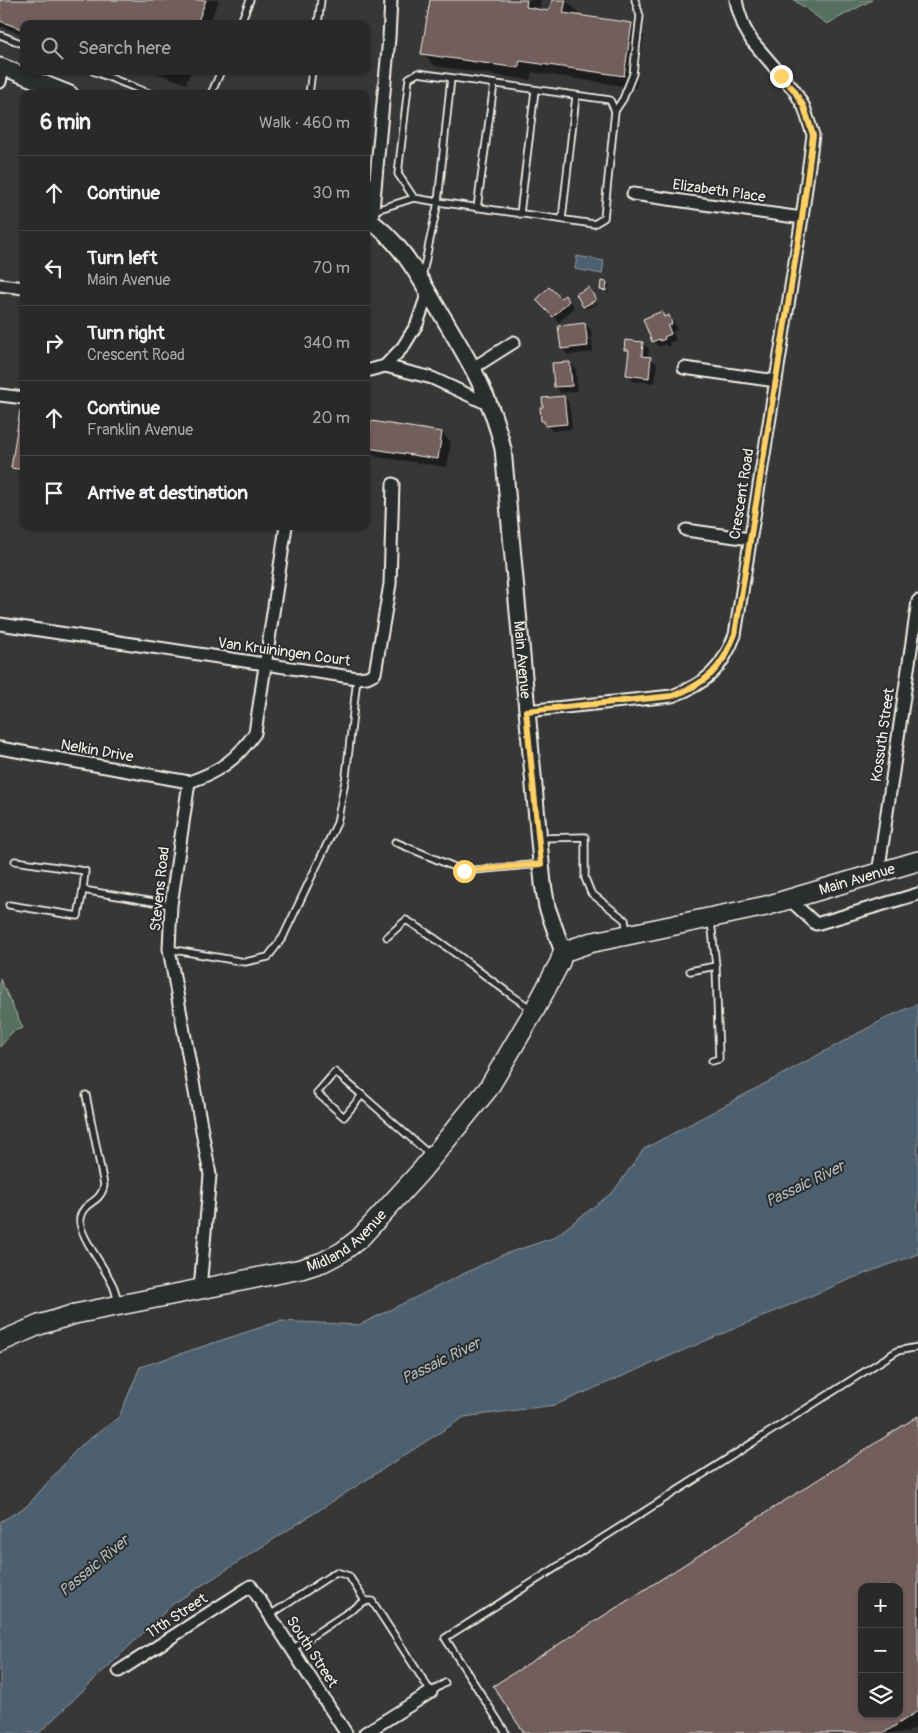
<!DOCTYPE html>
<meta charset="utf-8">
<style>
:root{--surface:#2a2929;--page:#323131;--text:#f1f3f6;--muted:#a5a6a8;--line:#464546}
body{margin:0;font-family:Pangolin,sans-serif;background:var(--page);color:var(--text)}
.controls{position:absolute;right:15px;bottom:15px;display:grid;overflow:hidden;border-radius:10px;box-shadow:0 1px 4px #0004}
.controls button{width:45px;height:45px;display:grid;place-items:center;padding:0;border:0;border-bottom:1px solid var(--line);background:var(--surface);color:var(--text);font:25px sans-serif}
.stop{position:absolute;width:15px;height:15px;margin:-11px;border:4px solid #ffd166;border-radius:50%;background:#fff}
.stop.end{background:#ffd166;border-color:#fff;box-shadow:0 1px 5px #0008}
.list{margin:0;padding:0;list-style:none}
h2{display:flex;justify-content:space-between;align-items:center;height:65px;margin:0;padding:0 20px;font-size:21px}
h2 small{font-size:16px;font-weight:400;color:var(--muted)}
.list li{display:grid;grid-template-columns:32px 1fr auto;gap:15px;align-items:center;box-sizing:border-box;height:75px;padding:0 20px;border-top:1px solid var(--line)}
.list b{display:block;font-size:19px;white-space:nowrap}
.list p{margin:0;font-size:16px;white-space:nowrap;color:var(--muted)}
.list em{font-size:16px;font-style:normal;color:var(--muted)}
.icon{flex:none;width:28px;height:28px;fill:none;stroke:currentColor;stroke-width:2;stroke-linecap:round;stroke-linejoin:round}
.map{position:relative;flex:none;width:918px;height:1733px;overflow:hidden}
.search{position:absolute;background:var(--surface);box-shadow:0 1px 4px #0004;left:20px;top:20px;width:350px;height:55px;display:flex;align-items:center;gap:12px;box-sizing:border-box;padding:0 18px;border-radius:10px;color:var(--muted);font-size:19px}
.panel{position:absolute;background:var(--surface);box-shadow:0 1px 4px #0004;left:20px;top:90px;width:350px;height:440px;border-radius:10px}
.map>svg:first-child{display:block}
.green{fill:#54705f;stroke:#a4b0a4}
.water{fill:#4e6070;stroke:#909aa0}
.shadow{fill:#0007;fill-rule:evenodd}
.building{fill:#725f5d;stroke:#f4f1e8;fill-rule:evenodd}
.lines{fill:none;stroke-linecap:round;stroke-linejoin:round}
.service-casing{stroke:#f4f1e8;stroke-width:9}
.minor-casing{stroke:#f4f1e8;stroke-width:15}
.tertiary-casing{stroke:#f4f1e8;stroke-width:19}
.primary-casing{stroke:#f4f1e8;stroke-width:22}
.service{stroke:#2a2d2e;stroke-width:5.5}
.minor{stroke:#2a2d2e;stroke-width:11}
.tertiary{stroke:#2a2d2e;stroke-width:15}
.primary{stroke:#2a2d2e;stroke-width:19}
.route{stroke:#ffd166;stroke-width:6}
.labels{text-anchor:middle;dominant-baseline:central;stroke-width:4;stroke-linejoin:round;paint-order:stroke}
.street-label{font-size:15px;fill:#f4f1e8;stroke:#2a2d2e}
.water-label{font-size:16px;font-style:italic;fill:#b2b7b8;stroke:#2a2d2e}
</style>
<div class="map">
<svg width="918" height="1733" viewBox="0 0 918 1733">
<rect width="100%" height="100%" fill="#383737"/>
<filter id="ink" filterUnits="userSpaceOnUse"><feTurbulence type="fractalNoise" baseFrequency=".02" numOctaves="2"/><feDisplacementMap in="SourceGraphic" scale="10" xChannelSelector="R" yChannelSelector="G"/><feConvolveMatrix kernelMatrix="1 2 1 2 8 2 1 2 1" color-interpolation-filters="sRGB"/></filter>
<g filter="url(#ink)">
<g class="green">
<polygon points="794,0 872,0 827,24"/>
<polygon points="0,979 23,1028 13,1031 0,1047"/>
</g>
<g class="water">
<polygon points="577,256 604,261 602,274 575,269"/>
<polygon points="918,1004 918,1254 853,1278 555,1405 464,1417 173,1604 39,1733 0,1733 0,1522 27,1506 79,1447 119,1417 140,1367 280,1321 359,1325 502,1255 553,1238 613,1192 644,1149 890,1016"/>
</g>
<g class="shadow">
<polygon points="0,0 219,0 209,24 24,24 24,35 0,26"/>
<polygon points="432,0 541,0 540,10 550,12 553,0 566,0 578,12 577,16 631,24 644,36 636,88 532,72 530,80 435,66 423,54"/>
<polygon points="152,71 191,71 186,84"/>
<polygon points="606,283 609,286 608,293 604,292 601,289"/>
<polygon points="565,296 573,305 574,308 559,322 538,300 561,300"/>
<polygon points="597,302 598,303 586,309 585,307"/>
<polygon points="661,313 674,322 677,330 673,332 676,340 669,343 670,345 667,347 665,344 659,347 653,341"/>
<polygon points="585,324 591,330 593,352 568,355 562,349"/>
<polygon points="643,343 649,349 648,358 651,358 657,364 655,383 633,381 628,375 630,354 625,349"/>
<polygon points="570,363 576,369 577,391 561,393 555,387"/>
<polygon points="563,397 569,403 572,429 552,431 543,420"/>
<polygon points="24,412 24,477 12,467"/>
<polygon points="442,433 451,442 447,467 377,457 368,448"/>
<path d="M 918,1417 L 918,1726 L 907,1733 L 526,1733 ZM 862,1587 L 899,1587 L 899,1714 L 862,1714 Z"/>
</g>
<g class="building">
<polygon points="0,0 206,0 197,24 24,24 24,30 0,21"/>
<polygon points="430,0 527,0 526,7 549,11 552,0 566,0 563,13 632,23 624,76 520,61 518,68 421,54"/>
<polygon points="601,281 607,282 606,291 600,290"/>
<polygon points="549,287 561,298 565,295 569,301 553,317 536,300"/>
<polygon points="589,287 596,300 583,307 576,294"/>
<polygon points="662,311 664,317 669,315 672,324 668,326 671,334 664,337 665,339 660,341 659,339 652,342 643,319"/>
<polygon points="585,323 588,346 561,349 558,326"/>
<polygon points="625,340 643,342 642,356 651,357 649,378 626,375 629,350 624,350"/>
<polygon points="570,362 572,386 554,387 552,363"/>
<polygon points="564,396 567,424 545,426 544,421 541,421 540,407 543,407 542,398"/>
<polygon points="20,410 24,411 24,470 11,468"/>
<polygon points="371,421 442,432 438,459 367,448"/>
<path d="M 918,1416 L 918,1711 L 884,1733 L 524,1733 L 493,1686 ZM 862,1587 L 899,1587 L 899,1714 L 862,1714 Z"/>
</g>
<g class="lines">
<g class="service-casing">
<g id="service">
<polyline points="240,24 250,0"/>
<polyline points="318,24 321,0"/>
<polyline points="0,35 23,44"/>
<polyline points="93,71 151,94"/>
<polyline points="211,94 221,71"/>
<polyline points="309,94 312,71"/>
<polyline points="615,111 623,99 633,74 640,16 635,0"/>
<polyline points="477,208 494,84"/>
<polyline points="373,211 414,198"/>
<polyline points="520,214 535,90"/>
<polyline points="562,219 576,96"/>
<polyline points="422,277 438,202 594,224 604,218 615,111 610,100 418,73 409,78 398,174 414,198 438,202 451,78"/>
<polyline points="540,838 585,837 585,878 591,893 625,920 627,932"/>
<polyline points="395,842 464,871 541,864"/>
<polyline points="15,861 85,871 83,890 171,905"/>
<polyline points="9,905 78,916 83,890"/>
<polyline points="711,921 716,966 719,1059 712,1061"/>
<path d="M 387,937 L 406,920 C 451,946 488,981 532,1009"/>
<polyline points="169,949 245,962 268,957 283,937 337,823 346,776 357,678"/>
<polyline points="690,971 716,966"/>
<polygon points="335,1072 362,1095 344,1117 317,1093"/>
<path d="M 86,1095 L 104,1185 C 101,1204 83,1201 80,1218 C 77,1234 108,1271 114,1288 C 116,1293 117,1299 118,1304"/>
<polyline points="362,1095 430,1155"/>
<polyline points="270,1615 336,1572 349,1576 365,1601"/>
<polyline points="292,1649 365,1601 372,1601 431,1692 445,1683"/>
<polyline points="506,1733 445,1638 897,1351 918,1347"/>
</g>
</g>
<g class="minor-casing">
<g id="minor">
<polyline points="0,82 3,67"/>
<polyline points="633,194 802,218"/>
<polyline points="372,221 389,38 391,0"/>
<polyline points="0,285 24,288"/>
<polyline points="385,366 432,378 490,405"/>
<polyline points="473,368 514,342"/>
<polyline points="684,368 776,381"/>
<polyline points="366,371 385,366 403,347 417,324 428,292"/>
<polyline points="0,395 24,398"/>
<polyline points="686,530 750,539"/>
<polyline points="0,624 357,678 367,677 375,673 390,584 393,484"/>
<path d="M 526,711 L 672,696 C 706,684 722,669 735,635 L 802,218 L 813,135 L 804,107 L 794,90 L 752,41 L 744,27 L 738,9 L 736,0"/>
<polyline points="0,748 189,782"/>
<polyline points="878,874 918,601"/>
<polyline points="789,899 816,924 918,894"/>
<path d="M 200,1289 L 210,1175 L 169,949 L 171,905 L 189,782 C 219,772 237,759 255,733 L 286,526"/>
<polyline points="119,1671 251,1586 346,1733"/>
<polyline points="365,1733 431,1692"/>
</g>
</g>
<g class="tertiary-casing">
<g id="tertiary">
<polyline points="0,66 70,94"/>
<path id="s1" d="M 366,218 C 399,239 418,275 437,307 C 465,354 491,394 503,449 L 543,884 L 547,907 L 563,952"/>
</g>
</g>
<g class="primary-casing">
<g id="primary">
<path id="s2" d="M 0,1342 L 39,1325 L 75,1314 L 301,1269 L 323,1262 L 342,1252 L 360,1238 L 421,1171 L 488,1089 L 534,1011 L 560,962 L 563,952 L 589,943 L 766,906 L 918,861"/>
</g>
</g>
<use href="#service" class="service"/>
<use href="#minor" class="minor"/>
<use href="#tertiary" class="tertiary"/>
<use href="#primary" class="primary"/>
</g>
</g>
<g class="lines" filter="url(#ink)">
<path class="route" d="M 464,871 L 541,864 L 526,711 L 672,696 C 706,684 722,669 735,634 L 802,218 L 813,135 L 804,107 L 794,90 L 781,76"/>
</g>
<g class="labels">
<g class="street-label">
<text transform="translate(719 191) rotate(8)">Elizabeth Place</text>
<text transform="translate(742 494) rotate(-81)">Crescent Road</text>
<text transform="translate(284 652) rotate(8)">Van Kruiningen Court</text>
<text stroke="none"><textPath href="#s1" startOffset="484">Main Avenue</textPath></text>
<text transform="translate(883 735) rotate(-82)">Kossuth Street</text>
<text transform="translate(97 751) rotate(10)">Nelkin Drive</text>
<text stroke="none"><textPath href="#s2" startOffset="1034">Main Avenue</textPath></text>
<text transform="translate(160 889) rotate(-84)">Stevens Road</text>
<text stroke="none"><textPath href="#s2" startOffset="365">Midland Avenue</textPath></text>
<text transform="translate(177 1616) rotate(-33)">11th Street</text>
<text transform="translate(312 1652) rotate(57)">South Street</text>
</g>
<g class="water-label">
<text transform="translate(805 1184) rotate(-26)">Passaic River</text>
<text transform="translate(441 1361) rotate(-26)">Passaic River</text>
<text transform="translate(94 1566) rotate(-40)">Passaic River</text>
</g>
</g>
</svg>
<div class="controls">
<button>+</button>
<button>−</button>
<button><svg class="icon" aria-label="layers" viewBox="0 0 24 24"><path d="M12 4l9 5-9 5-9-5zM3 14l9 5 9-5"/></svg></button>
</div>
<div class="stop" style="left:464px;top:871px"></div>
<div class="stop end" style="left:781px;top:76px"></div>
<div class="search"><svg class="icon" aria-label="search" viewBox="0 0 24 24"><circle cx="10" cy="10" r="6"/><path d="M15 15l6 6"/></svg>Search here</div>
<section class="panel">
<h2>6 min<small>Walk · 460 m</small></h2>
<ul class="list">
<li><svg class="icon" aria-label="ahead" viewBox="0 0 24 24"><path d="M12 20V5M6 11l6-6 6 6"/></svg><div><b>Continue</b></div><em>30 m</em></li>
<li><svg class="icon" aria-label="left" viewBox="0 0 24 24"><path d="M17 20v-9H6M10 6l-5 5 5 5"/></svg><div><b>Turn left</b><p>Main Avenue</p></div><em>70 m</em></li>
<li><svg class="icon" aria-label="right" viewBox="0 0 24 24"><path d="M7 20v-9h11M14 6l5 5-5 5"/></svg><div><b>Turn right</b><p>Crescent Road</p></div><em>340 m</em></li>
<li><svg class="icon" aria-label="ahead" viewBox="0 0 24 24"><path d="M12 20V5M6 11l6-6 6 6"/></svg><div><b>Continue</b><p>Franklin Avenue</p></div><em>20 m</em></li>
<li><svg class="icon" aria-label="arrive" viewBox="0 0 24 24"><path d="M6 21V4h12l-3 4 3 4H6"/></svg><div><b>Arrive at destination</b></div></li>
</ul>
</section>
</div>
